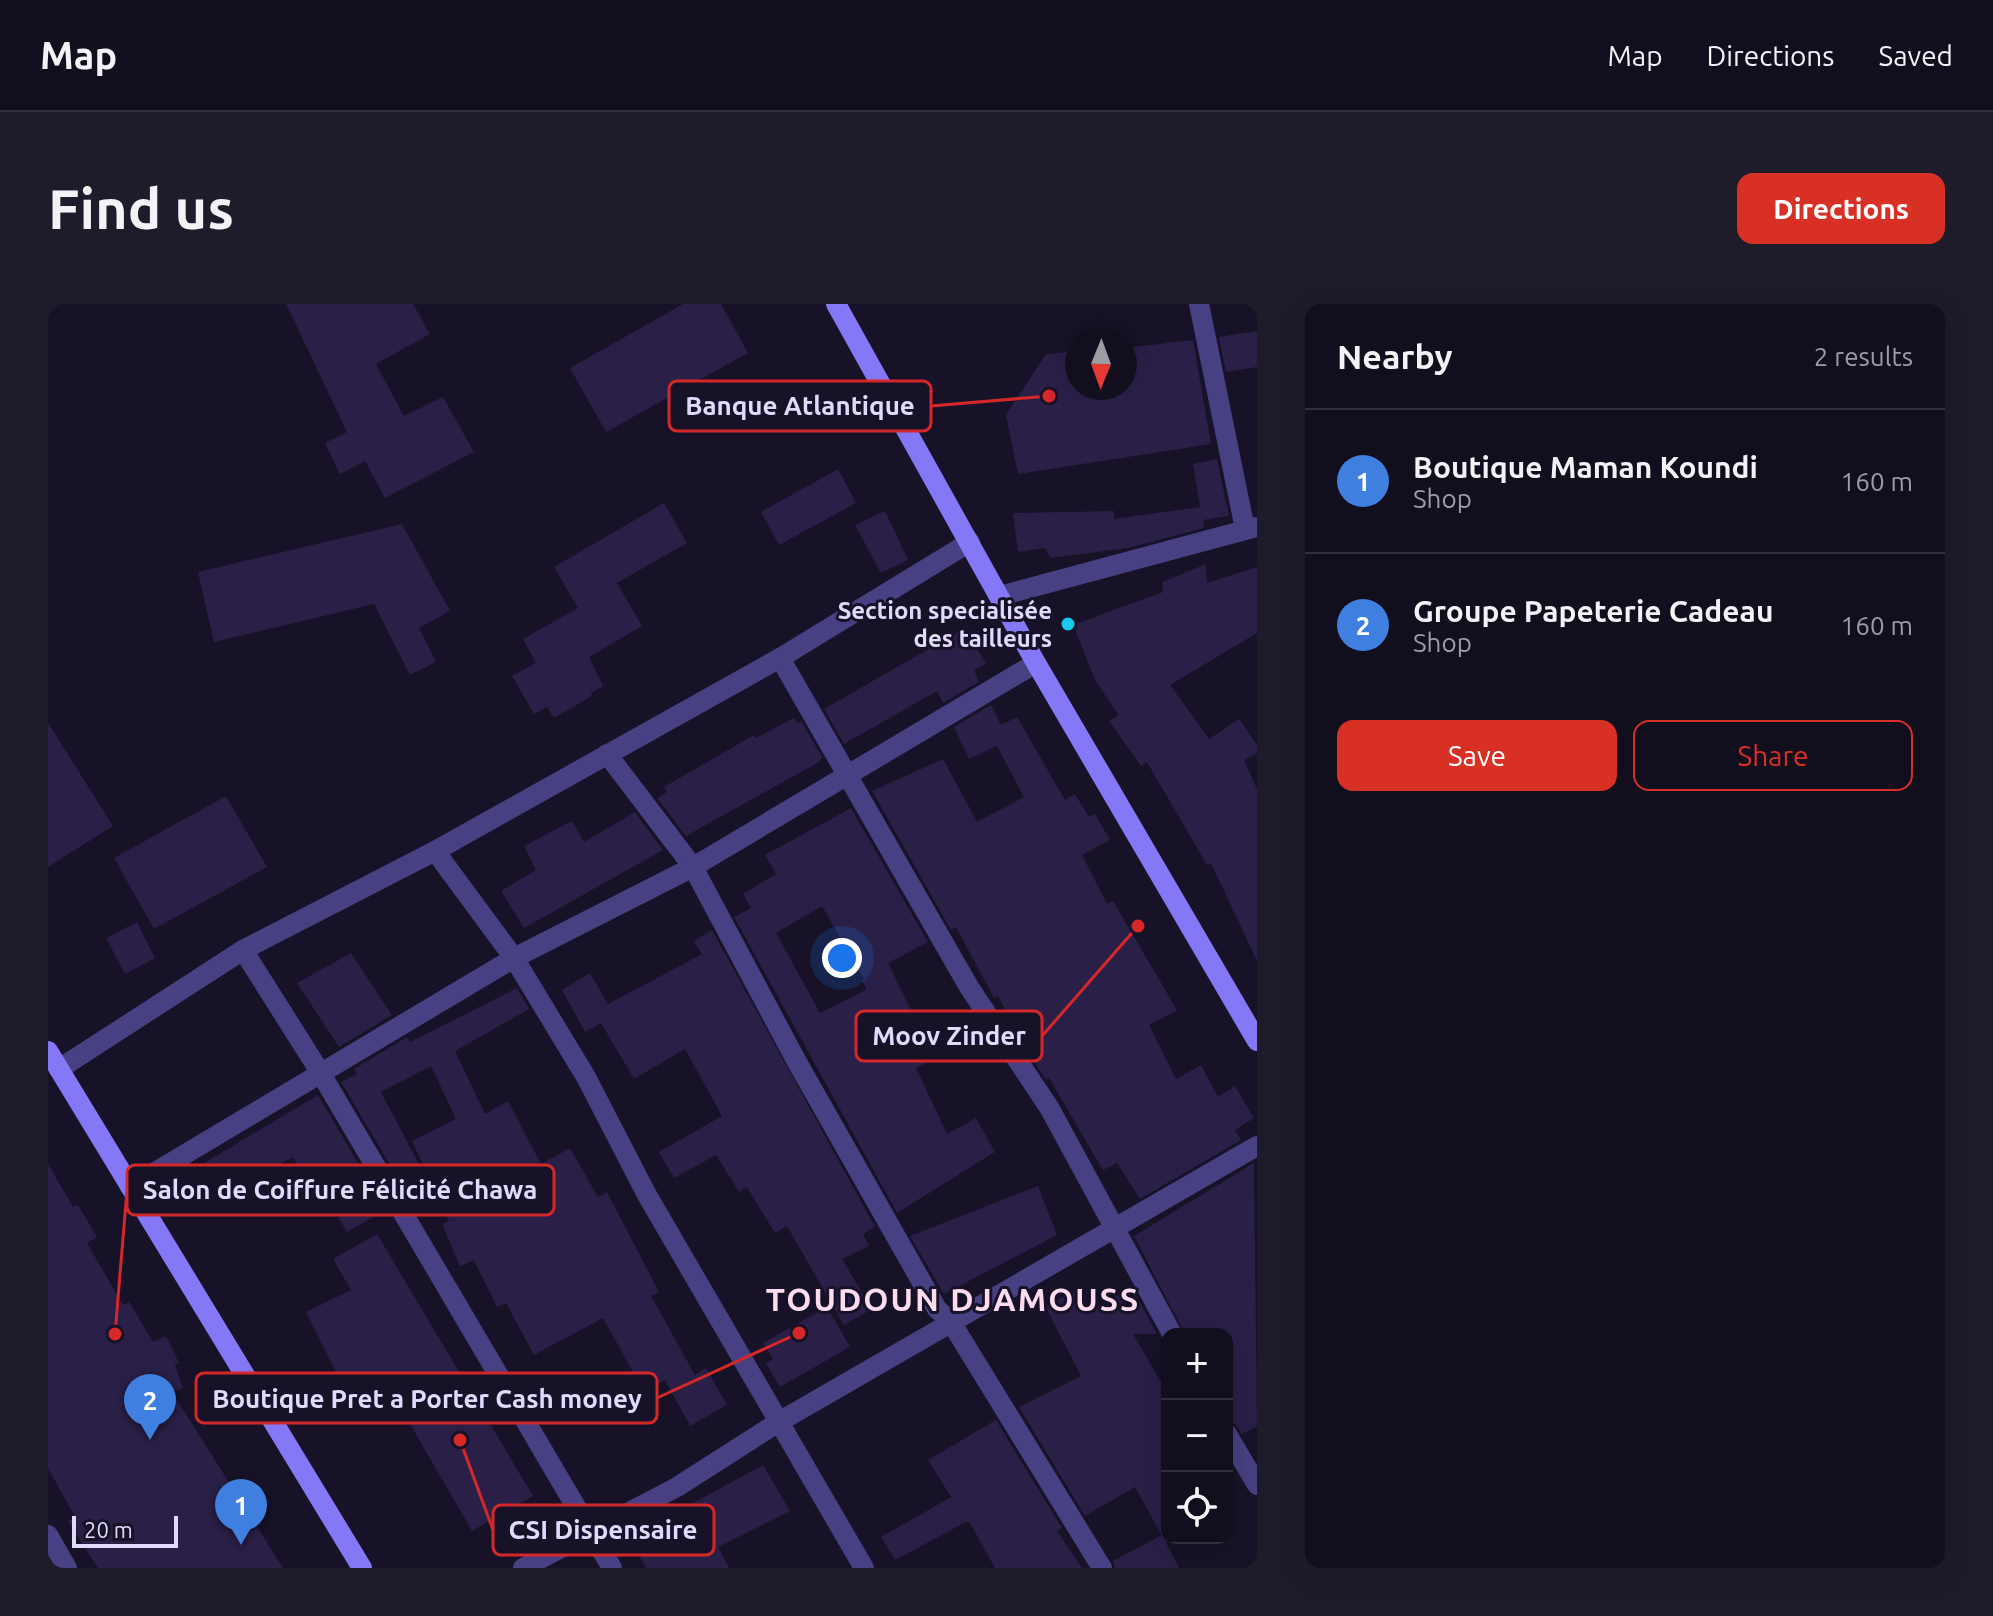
<!DOCTYPE html>
<meta charset="utf-8">
<style>
:root{--surface:#110e1d;--page:#1e1c2a;--text:#f1f3f6;--muted:#9c9ca4;--line:#302e3b;--accent:#d93025}
body{margin:0;font-family:Ubuntu,sans-serif;background:var(--page);color:var(--text)}
.controls{position:absolute;right:24px;bottom:24px;display:grid;overflow:hidden;border-radius:16px;box-shadow:0 8px 32px #0002}
.controls button{width:72px;height:72px;display:grid;place-items:center;padding:0;border:0;border-bottom:2px solid var(--line);background:var(--surface);color:var(--text);font:40px sans-serif}
.compass{position:absolute;left:1017px;top:24px;width:72px;height:72px;border-radius:50%;background:var(--surface);box-shadow:0 8px 32px #0002;rotate:181deg}
.scale{position:absolute;left:24px;bottom:20px;width:106px;box-sizing:border-box;padding-left:8px;border:4px solid #e1dafd;border-top:0;font-size:22px;line-height:28px;white-space:nowrap;color:#e1dafd;-webkit-text-stroke:6px #171227;paint-order:stroke}
.you{position:absolute;left:794px;top:654px;width:28px;height:28px;margin:-20px;border:6px solid #fff;border-radius:50%;background:#1a73e8;box-shadow:0 0 0 12px #1a73e833}
.badge{display:grid;place-items:center;width:52px;height:52px;border-radius:50%;background:var(--accent);color:#fff;font-size:26px;font-weight:700}
.pin{position:absolute;translate:-50% -66px;filter:drop-shadow(0 2px 4px #0008)}
.pin::after{content:'';position:absolute;top:42px;width:28px;height:24px;background:inherit;clip-path:polygon(0 0,100% 0,50% 100%)}
.list{margin:0;padding:0;list-style:none}
h2{display:flex;justify-content:space-between;align-items:center;height:104px;margin:0;padding:0 32px;font-size:34px}
h2 small{font-size:26px;font-weight:400;color:var(--muted)}
.list li{display:grid;grid-template-columns:52px 1fr auto;gap:24px;align-items:center;box-sizing:border-box;height:144px;padding:0 32px;border-top:2px solid var(--line)}
.list b{display:block;font-size:30px;white-space:nowrap}
.list p{margin:0;font-size:26px;white-space:nowrap;color:var(--muted)}
.list em{font-size:26px;font-style:normal;color:var(--muted)}
.actions{display:flex;gap:16px;padding:24px 32px}
.actions a{flex:1;padding:18px 0;border:2px solid var(--accent);border-radius:16px;text-align:center;font-size:28px;color:var(--accent)}
.actions .main{background:var(--accent);color:#fff}
.icon{flex:none;width:44px;height:44px;fill:none;stroke:currentColor;stroke-width:2;stroke-linecap:round;stroke-linejoin:round}
.map{position:relative;flex:none;width:1209px;height:1264px;overflow:hidden;border-radius:16px}
header{display:flex;align-items:center;gap:48px;box-sizing:border-box;height:112px;padding:0 40px;background:var(--surface);border-bottom:2px solid var(--line)}
header strong{font-size:38px}
nav{display:flex;gap:44px;margin-inline-start:auto;font-size:28px}
.intro{display:flex;align-items:center;justify-content:space-between;box-sizing:border-box;height:192px;padding:0 48px}
h1{margin:0;font-size:56px}
.button{padding:20px 36px;border-radius:16px;background:var(--accent);color:#fff;font-size:28px;font-weight:700}
main{display:flex;gap:48px;padding:0 48px}
aside{flex:1;background:var(--surface);border-radius:16px;box-shadow:0 8px 32px #0002}
.map>svg:first-child{display:block}
.building{fill:#2a1f47;fill-rule:evenodd}
.lines{fill:none;stroke-linecap:round;stroke-linejoin:round}
.street{stroke:#474083;stroke-width:20}
.secondary{stroke:#8478f6;stroke-width:20}
.poi-dot{fill:#14caef;stroke:#171227;stroke-width:3}
.labels{text-anchor:middle;dominant-baseline:central;stroke-width:6;stroke-linejoin:round;paint-order:stroke}
.poi-label{font-size:24px;font-weight:bold;fill:#e1dafd;stroke:#171227;text-anchor:end}
.district-label{font-size:32px;font-weight:bold;letter-spacing:2px;fill:#fddcef;stroke:#171227}
.leader{fill:none;stroke:#d62828;stroke-width:3}
.callout-dot{fill:#d62828;stroke:#171227;stroke-width:3}
.callout{fill:#171227;stroke:#d62828;stroke-width:3}
.callout-label{font-size:26px;text-anchor:middle;font-weight:bold;fill:#e1dafd}
</style>
<header>
<strong>Map</strong>
<nav><a>Map</a><a>Directions</a><a>Saved</a></nav>
</header>
<div class="intro"><h1>Find us</h1><a class="button">Directions</a></div>
<main>
<div class="map">
<svg width="1209" height="1264" viewBox="0 0 1209 1264">
<rect width="100%" height="100%" fill="#171227"/>
<g class="building">
<polygon points="238,0 365,0 382,30 328,60 356,112 395,93 426,148 337,194 317,157 292,170 277,139 299,128"/>
<polygon points="635,0 673,0 700,49 558,128 522,64"/>
<polygon points="1209,27 1209,63 1178,68 1171,33"/>
<polygon points="1145,36 1163,140 970,170 958,111 998,50 1029,47 1029,84 1077,84 1077,44"/>
<polygon points="1169,155 1181,212 1155,216 1156,224 1080,244 1002,254 997,244 970,248 965,209 1066,207 1066,215 1152,203 1145,160"/>
<polygon points="790,165 808,199 731,241 713,208"/>
<polygon points="616,199 639,239 569,279 594,322 541,353 555,382 543,389 544,392 506,414 499,403 486,410 464,372 488,359 475,335 530,304 506,263"/>
<polygon points="837,207 860,256 833,269 807,221"/>
<polygon points="354,220 402,307 371,324 388,358 362,371 326,300 166,338 150,268"/>
<polygon points="1158,260 1159,279 1209,263 1209,329 1122,381 1161,435 1191,415 1209,441 1209,449 1196,456 1209,485 1209,657 1163,559 1159,561 1099,458 1093,462 1061,417 1071,411 1048,378 1025,321 1115,288 1114,278"/>
<polygon points="917,324 938,360 926,366 931,378 895,399 889,387 796,440 776,405"/>
<polygon points="943,401 953,421 969,413 1017,496 1027,490 1041,513 1047,510 1062,536 1034,551 1059,600 1065,597 1129,706 1101,721 1128,775 1153,761 1170,793 1187,782 1206,814 1187,826 1193,836 1092,895 1069,859 1055,866 1001,774 998,776 976,742 950,692 946,694 908,623 903,626 824,487 895,455 929,518 976,493 949,442 921,455 906,423"/>
<polygon points="746,414 750,419 753,417 774,453 771,458 638,532 609,494 619,488 616,483 706,431 708,434"/>
<polygon points="0,419 65,522 0,563"/>
<polygon points="178,492 219,563 106,625 66,554"/>
<path d="M 803,504 L 880,638 L 840,659 L 887,754 L 868,764 L 899,830 L 928,814 L 947,848 L 849,909 L 686,613 L 703,604 L 695,590 L 728,570 L 717,551 ZM 774,602 L 816,675 L 814,676 L 818,686 L 772,709 L 728,629 Z"/>
<polygon points="587,508 615,546 476,624 453,587 488,566 476,542 524,517 536,538"/>
<polygon points="89,618 107,654 77,670 58,634"/>
<polygon points="664,626 827,923 815,930 821,942 794,955 824,1005 796,1021 739,922 727,929 699,883 691,888 668,851 626,874 611,848 674,812 637,745 586,775 553,719 537,728 514,686 542,669 560,700 654,650 646,637"/>
<polygon points="303,649 344,711 291,743 249,679"/>
<polygon points="469,684 481,705 407,747 437,810 460,797 493,860 522,844 550,893 559,888 611,988 603,992 647,1071 658,1064 679,1101 642,1122 617,1076 596,1088 555,1014 486,1051 458,999 449,1003 426,956 412,962 394,920 401,917 364,837 408,815 383,762 333,788 371,860 348,871 293,778 309,770 306,765 359,733 362,738"/>
<polygon points="270,791 324,883 313,888 327,912 299,928 272,882 263,887 245,853 175,892 156,859"/>
<polygon points="1206,859 1209,1122 1194,1130 1186,1119 1179,1117 1179,1030 1137,1030 1086,932"/>
<polygon points="0,860 25,903 30,901 49,933 39,939 75,1001 81,998 105,1038 118,1032 131,1059 127,1061 135,1084 124,1088 235,1264 50,1264 20,1217 27,1213 0,1164"/>
<polygon points="990,882 1009,931 896,990 862,932"/>
<polygon points="329,930 485,1192 424,1227 333,1070 298,1088 258,1008 303,986 285,955"/>
<polygon points="1084,984 1109,1030 1085,1030 1119,1088 1119,1241 1087,1183 1037,1212 971,1103 1033,1072 997,1002 1030,986 1040,1007"/>
<polygon points="779,1003 802,1043 732,1083 718,1059 725,1055 715,1039"/>
<polygon points="948,1116 1014,1224 1009,1227 1034,1264 947,1264 922,1219 918,1218 847,1256 833,1233 903,1193 880,1156"/>
<polygon points="715,1161 742,1207 670,1243 681,1264 598,1264 581,1234"/>
<polygon points="1114,1231 1131,1264 1067,1264 1065,1257"/>
</g>
<g class="lines">
<g class="street">
<polyline points="1151,0 1197,225"/>
<polyline points="952,292 1209,223"/>
<polyline points="732,354 921,683 1002,805 1124,1030"/>
<polyline points="559,450 645,563 749,758 889,1005 903,1018 1054,1264"/>
<polyline points="387,547 466,654 538,773 599,891 816,1264"/>
<polyline points="195,646 272,768 564,1264"/>
<polyline points="11,765 195,646 387,547 732,354 922,238"/>
<polyline points="82,883 466,654 645,563 988,359"/>
<polyline points="1179,1130 1209,1181"/>
<polyline points="0,1231 19,1264"/>
<polyline points="475,1264 629,1183 729,1119 1209,842"/>
</g>
<g class="secondary">
<polyline points="788,0 988,359 1209,737"/>
<polyline points="0,747 314,1264"/>
</g>
</g>
<circle class="poi-dot" cx="1020" cy="320" r="8"/>
<g class="labels">
<g class="poi-label">
<text x="1004" y="306">Section specialisée<tspan x="1004" dy="28">des tailleurs</tspan></text>
</g>
<g class="district-label">
<text x="905" y="995">TOUDOUN DJAMOUSS</text>
</g>
</g>
<path class="leader" d="M1001 92L883 102M1090 622L994 732M67 1030L79 886M751 1029L609 1094M412 1136L445 1226"/>
<g class="callout-dot">
<circle cx="1001" cy="92" r="8"/>
<circle cx="1090" cy="622" r="8"/>
<circle cx="67" cy="1030" r="8"/>
<circle cx="751" cy="1029" r="8"/>
<circle cx="412" cy="1136" r="8"/>
</g>
<g class="callout">
<rect x="621" y="77" width="262" height="50" rx="8"/>
<rect x="808" y="707" width="186" height="50" rx="8"/>
<rect x="79" y="861" width="427" height="50" rx="8"/>
<rect x="148" y="1069" width="461" height="50" rx="8"/>
<rect x="445" y="1201" width="221" height="50" rx="8"/>
</g>
<g class="callout-label">
<text x="752" y="111">Banque Atlantique</text>
<text x="901" y="741">Moov Zinder</text>
<text x="292" y="895">Salon de Coiffure Félicité Chawa</text>
<text x="379" y="1104">Boutique Pret a Porter Cash money</text>
<text x="555" y="1235">CSI Dispensaire</text>
</g>
</svg>
<div class="controls">
<button>+</button>
<button>−</button>
<button><svg class="icon" aria-label="locate" viewBox="0 0 24 24"><circle cx="12" cy="12" r="6"/><path d="M12 2v4M12 18v4M2 12h4M18 12h4"/></svg></button>
</div>
<svg class="compass" viewBox="-18 -18 36 36"><path d="M0-13l5 13h-10z" fill="#e53935"/><path d="M0 13l5-13h-10z" fill="#9c9ca4"/></svg>
<div class="scale">20 m</div>
<div class="you"></div>
<div class="pin badge" style="left:193px;top:1241px;background:#3f7fe0">1</div>
<div class="pin badge" style="left:102px;top:1136px;background:#3f7fe0">2</div>
</div>
<aside>
<h2>Nearby<small>2 results</small></h2>
<ul class="list">
<li><span class="badge" style="background:#3f7fe0">1</span><div><b>Boutique Maman Koundi</b><p>Shop</p></div><em>160 m</em></li>
<li><span class="badge" style="background:#3f7fe0">2</span><div><b>Groupe Papeterie Cadeau</b><p>Shop</p></div><em>160 m</em></li>
</ul>
<div class="actions"><a class="main">Save</a><a>Share</a></div>
</aside>
</main>
